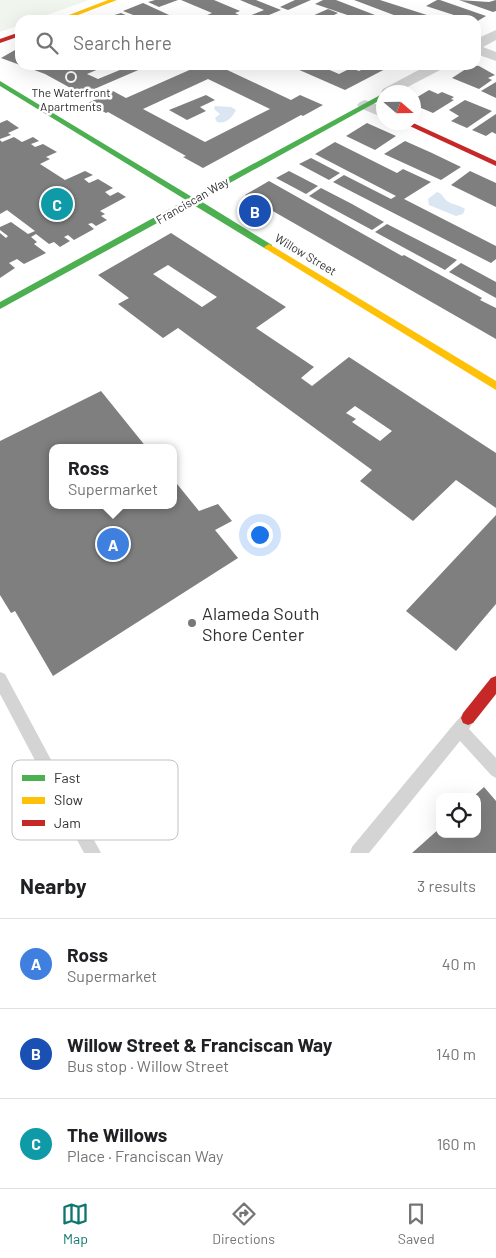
<!DOCTYPE html>
<meta charset="utf-8">
<style>
:root{--surface:#fff;--page:#f2f2f2;--text:#202124;--muted:#757577;--line:#e0e0e0;--accent:#0f766e}
body{margin:0;font-family:Barlow,sans-serif;background:var(--page);color:var(--text)}
.controls{position:absolute;right:15px;bottom:15px;display:grid;overflow:hidden;border-radius:10px;box-shadow:0 5px 20px #0002}
.controls button{width:45px;height:45px;display:grid;place-items:center;padding:0;border:0;border-bottom:1px solid var(--line);background:var(--surface);color:var(--text);font:25px sans-serif}
.compass{position:absolute;left:376px;top:85px;width:45px;height:45px;border-radius:50%;background:var(--surface);box-shadow:0 5px 20px #0002;rotate:110deg}
.you{position:absolute;left:259px;top:534px;width:18px;height:18px;margin:-12px;border:4px solid #fff;border-radius:50%;background:#1a73e8;box-shadow:0 0 0 8px #1a73e833}
.badge{display:grid;place-items:center;width:32px;height:32px;border-radius:50%;background:var(--accent);color:#fff;font-size:16px;font-weight:700}
.pin{position:absolute;translate:-50% -50%;border:2px solid #fff;box-shadow:0 1px 5px #0006}
.popup{position:absolute;left:49px;top:444px;width:128px;height:65px;box-sizing:border-box;display:grid;place-content:center;border-radius:10px;background:var(--surface);filter:drop-shadow(0 1px 4px #0005);font-size:16px;white-space:nowrap;color:var(--muted)}
.popup b{font-size:19px;color:var(--text)}
.popup::after{content:'';position:absolute;left:50%;top:100%;margin-left:-10px;border:10px solid transparent;border-top-color:var(--surface)}
.list{margin:0;padding:0;list-style:none}
h2{display:flex;justify-content:space-between;align-items:center;height:65px;margin:0;padding:0 20px;font-size:21px}
h2 small{font-size:16px;font-weight:400;color:var(--muted)}
.list li{display:grid;grid-template-columns:32px 1fr auto;gap:15px;align-items:center;box-sizing:border-box;height:90px;padding:0 20px;border-top:1px solid var(--line)}
.list b{display:block;font-size:19px;white-space:nowrap}
.list p{margin:0;font-size:16px;white-space:nowrap;color:var(--muted)}
.list em{font-size:16px;font-style:normal;color:var(--muted)}
.icon{flex:none;width:28px;height:28px;fill:none;stroke:currentColor;stroke-width:2;stroke-linecap:round;stroke-linejoin:round}
.map{position:relative;flex:none;width:496px;height:853px;overflow:hidden}
.search{position:absolute;background:var(--surface);box-shadow:0 5px 20px #0002;left:15px;right:15px;top:15px;height:55px;display:flex;align-items:center;gap:12px;box-sizing:border-box;padding:0 18px;border-radius:15px;color:var(--muted);font-size:19px}
.sheet{height:335px;background:var(--surface)}
nav{display:flex;justify-content:space-around;align-items:center;box-sizing:border-box;height:70px;border-top:1px solid var(--line);background:var(--surface);font-size:14px;color:var(--muted)}
nav a{display:grid;justify-items:center;gap:2px}
nav .on{color:var(--accent)}
.map>svg:first-child{display:block}
.green{fill:#f0f5ed}
.water{fill:#dae6f2}
.building{fill:#7f7f7f;fill-rule:evenodd}
.lines{fill:none;stroke-linecap:round;stroke-linejoin:round}
.lane{fill:#d4d4d4;fill-rule:evenodd}
.street{fill:#d4d4d4;fill-rule:evenodd}
.fast{fill:#4caf50;fill-rule:evenodd}
.slow{fill:#ffc107;fill-rule:evenodd}
.jam{fill:#c62828;fill-rule:evenodd}
.poi-dot{fill:#787878;stroke:#fff;stroke-width:2}
.labels{text-anchor:middle;dominant-baseline:central;stroke-width:5;stroke-linejoin:round;paint-order:stroke}
.far-poi-label{font-size:12px;fill:#303030;stroke:#fff}
.far-street-label{font-size:12px;fill:#303030;stroke:#fff}
.near-poi-label{font-size:18px;fill:#303030;stroke:#fff;text-anchor:start}
.key{fill:#fff;stroke:#c1c1c1;stroke-width:1}
.key-label{font-size:14px;fill:#303030}
</style>
<div class="map">
<svg width="496" height="853" viewBox="0 0 496 853">
<rect width="100%" height="100%" fill="#fff"/>
<polygon class="green" points="0,0 89,0 33,20 20,20 20,25 0,32"/>
<g class="water">
<path d="M 215,106 L 231,107 L 236,110 C 232,118 226,124 217,122 L 215,118 L 220,114 L 214,109 Z"/>
<path d="M 437,192 C 443,194 443,198 447,201 C 453,205 460,205 465,209 L 463,214 L 456,216 L 429,205 L 428,199 Z"/>
</g>
<g class="building">
<polygon points="155,0 178,0 159,7 148,2"/>
<polygon points="181,0 214,0 240,11 235,13 241,16 230,20 195,20 212,13"/>
<polygon points="240,0 256,0 281,10 257,20 239,20 264,10"/>
<polygon points="295,0 311,0 288,10 280,7"/>
<polygon points="323,0 336,0 388,20 362,20 315,4"/>
<polygon points="354,0 380,0 430,16 427,18 433,20 407,20"/>
<polygon points="437,0 440,0 486,16 476,22 476,20 447,20 460,17 426,6"/>
<polygon points="459,0 489,2 496,0 496,11 493,12"/>
<polygon points="143,3 180,20 146,20 123,11"/>
<polygon points="328,9 338,13 324,20 303,20"/>
<polygon points="121,13 137,20 119,20 111,16"/>
<polygon points="15,50 20,51 20,65 1,58"/>
<polygon points="21,65 87,65 78,69 80,69 91,65 108,65 87,74 98,79 132,65 150,65 85,93 80,90 76,91 45,74"/>
<path d="M 207,65 L 220,69 L 223,68 L 291,100 L 300,95 L 323,105 L 303,116 L 301,115 L 203,168 L 183,157 L 186,156 L 108,112 L 106,113 L 88,103 L 113,91 L 126,98 L 194,68 L 197,70 ZM 208,79 L 270,109 L 205,142 L 143,109 Z"/>
<polygon points="288,65 324,65 327,66 325,68 339,74 351,68 359,71 363,69 360,68 363,66 359,65 391,66 345,90"/>
<polygon points="472,65 479,66 495,75 488,78 492,80 479,89 452,78"/>
<polygon points="496,82 496,98 481,91"/>
<polygon points="429,90 438,94 442,92 454,97 451,99 454,100 433,113 414,105 414,99"/>
<polygon points="206,95 215,100 200,107 206,111 187,120 169,110"/>
<polygon points="465,100 492,111 467,128 451,121 459,116 449,110"/>
<polygon points="496,114 496,134 492,132 486,136 472,130"/>
<polygon points="7,120 19,128 8,133 11,135 0,139 0,123"/>
<polygon points="367,123 396,136 375,150 346,136"/>
<polygon points="14,137 22,142 33,137 39,141 31,144 35,147 43,144 57,152 46,157 50,159 40,164 65,180 85,171 93,175 84,179 89,183 98,179 113,188 105,192 110,196 118,192 126,197 100,211 105,214 101,216 107,220 96,226 92,223 88,224 94,229 74,240 68,235 64,237 70,241 60,247 54,242 49,244 36,234 31,237 37,242 34,244 46,253 24,264 17,259 9,263 15,268 0,278 0,233 6,238 8,236 0,230 0,227 11,222 28,234 35,231 7,210 0,214 0,140 2,142"/>
<polygon points="405,141 432,153 461,167 441,180 384,154"/>
<polygon points="335,142 397,173 403,169 431,182 404,199 496,246 496,259 491,263 333,182 344,175 391,199 396,196 315,154"/>
<polygon points="311,158 340,173 329,180 299,164"/>
<polygon points="289,171 318,186 306,194 276,178"/>
<polygon points="470,171 496,183 496,207 451,185"/>
<polygon points="269,181 402,256 404,255 482,298 480,300 496,308 496,339 245,195"/>
<polygon points="321,188 352,204 384,222 372,230 309,196"/>
<polygon points="387,224 457,260 445,270 375,232"/>
<path d="M 171,233 L 286,307 L 256,328 L 314,367 L 301,378 L 312,386 L 349,357 L 496,453 L 496,508 L 456,480 L 413,521 L 360,481 L 372,470 L 178,328 L 163,338 L 118,304 L 129,298 L 98,275 ZM 168,265 L 217,297 L 202,307 L 153,274 ZM 355,406 L 392,431 L 380,441 L 352,422 L 356,419 L 346,413 Z"/>
<polygon points="461,263 496,282 496,298 449,272"/>
<polygon points="101,391 147,448 53,448 53,505 173,505 173,479 199,511 218,504 232,521 215,530 238,558 53,676 15,611 11,613 0,595 0,441"/>
<polygon points="496,515 496,604 456,651 406,611"/>
<polygon points="484,787 496,801 496,853 412,853 440,828 440,834 477,834 477,797 473,797"/>
</g>
<g class="lines">
<g class="lane">
<polygon points="0,672 5,674 101,853 84,853 0,694"/>
<polygon points="467,713 472,715 474,720 469,729 496,758 496,778 491,775 460,741 369,853 350,853 352,847 454,724 462,715"/>
</g>
<g class="street">
<polygon points="496,30 496,40 483,47 496,52 496,61 476,54 476,39"/>
<polygon points="428,65 446,65 444,68 398,92 384,92 384,95 381,92 383,89"/>
<polygon points="365,100 384,107 384,118 360,108 357,105 360,102"/>
</g>
<polygon class="fast" points="0,81 192,197 384,93 384,98 199,200 272,245 272,249 266,249 192,204 0,309 0,302 186,200 0,86"/>
<g class="slow">
<polygon points="108,0 117,0 65,20 56,20"/>
<polygon points="269,244 496,381 496,390 266,249 264,247"/>
</g>
<g class="jam">
<polygon points="20,32 20,36 0,43 0,39"/>
<polygon points="401,122 411,122 496,161 496,166"/>
<polygon points="496,676 496,694 473,723 468,725 463,723 461,718 463,713 491,678"/>
</g>
</g>
<g class="poi-dot">
<circle cx="71" cy="77" r="5"/>
<circle cx="192" cy="623" r="5"/>
</g>
<g class="labels">
<g class="far-poi-label">
<text x="71" y="92">The Waterfront<tspan x="71" dy="14">Apartments</tspan></text>
</g>
<g class="far-street-label">
<text transform="translate(192 200) rotate(-30)">Franciscan Way</text>
<text transform="translate(306 254) rotate(31)">Willow Street</text>
</g>
<g class="near-poi-label">
<text x="202" y="613">Alameda South<tspan x="202" dy="21">Shore Center</tspan></text>
</g>
</g>
<rect x="12" y="760" width="166" height="80" rx="8" class="key"/>
<rect x="22" y="775" width="23" height="6" fill="#4caf50"/>
<rect x="22" y="797" width="23" height="7" fill="#ffc107"/>
<rect x="22" y="820" width="23" height="6" fill="#c62828"/>
<g class="key-label">
<text x="54" y="783">Fast</text>
<text x="54" y="805">Slow</text>
<text x="54" y="828">Jam</text>
</g>
</svg>
<div class="controls">
<button><svg class="icon" aria-label="locate" viewBox="0 0 24 24"><circle cx="12" cy="12" r="6"/><path d="M12 2v4M12 18v4M2 12h4M18 12h4"/></svg></button>
</div>
<svg class="compass" viewBox="-18 -18 36 36"><path d="M0-13l5 13h-10z" fill="#e53935"/><path d="M0 13l5-13h-10z" fill="#757577"/></svg>
<div class="you"></div>
<div class="pin badge" style="left:113px;top:544px;background:#3f7fe0">A</div>
<div class="popup"><b>Ross</b>Supermarket</div>
<div class="pin badge" style="left:255px;top:211px;background:#1a4fb4">B</div>
<div class="pin badge" style="left:57px;top:204px;background:#0f9aa8">C</div>
<div class="search"><svg class="icon" aria-label="search" viewBox="0 0 24 24"><circle cx="10" cy="10" r="6"/><path d="M15 15l6 6"/></svg>Search here</div>
</div>
<section class="sheet">
<h2>Nearby<small>3 results</small></h2>
<ul class="list">
<li><span class="badge" style="background:#3f7fe0">A</span><div><b>Ross</b><p>Supermarket</p></div><em>40 m</em></li>
<li><span class="badge" style="background:#1a4fb4">B</span><div><b>Willow Street &amp; Franciscan Way</b><p>Bus stop · Willow Street</p></div><em>140 m</em></li>
<li><span class="badge" style="background:#0f9aa8">C</span><div><b>The Willows</b><p>Place · Franciscan Way</p></div><em>160 m</em></li>
</ul>
</section>
<nav>
<a class="on"><svg class="icon" aria-label="map" viewBox="0 0 24 24"><path d="M3 6l6-2 6 2 6-2v14l-6 2-6-2-6 2zM9 4v14M15 6v14"/></svg>Map</a>
<a><svg class="icon" aria-label="directions" viewBox="0 0 24 24"><path d="M12 3l9 9-9 9-9-9zM9 14v-3h6M13 9l2 2-2 2"/></svg>Directions</a>
<a><svg class="icon" aria-label="saved" viewBox="0 0 24 24"><path d="M7 4h10v16l-5-4-5 4z"/></svg>Saved</a>
</nav>
